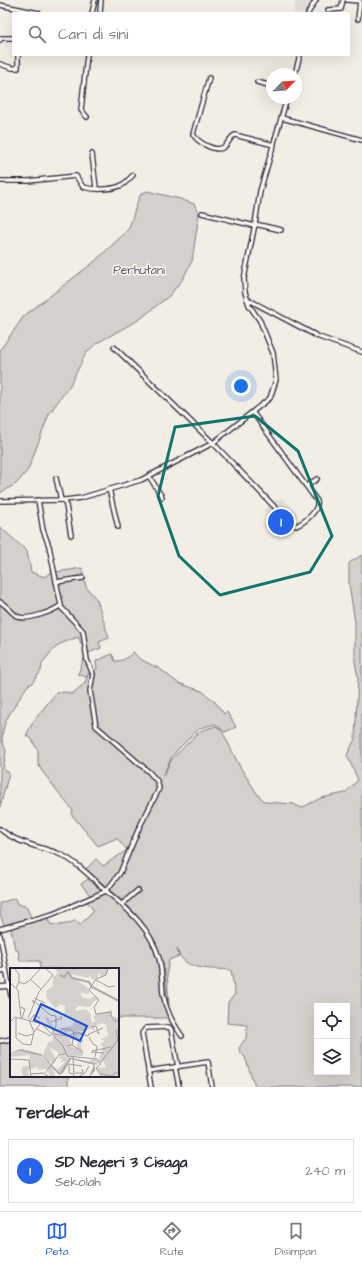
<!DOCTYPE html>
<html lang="id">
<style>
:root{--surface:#fff;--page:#f7f7f7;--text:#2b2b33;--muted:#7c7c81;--line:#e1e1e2;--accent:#2563eb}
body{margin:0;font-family:"Architects Daughter",sans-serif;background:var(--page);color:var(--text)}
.controls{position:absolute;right:12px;bottom:12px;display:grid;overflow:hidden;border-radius:0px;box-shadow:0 4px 16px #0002}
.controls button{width:36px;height:36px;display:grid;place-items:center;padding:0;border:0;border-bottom:1px solid var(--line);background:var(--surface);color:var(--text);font:20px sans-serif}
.compass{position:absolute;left:266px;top:68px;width:36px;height:36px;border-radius:50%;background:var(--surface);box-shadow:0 4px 16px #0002;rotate:65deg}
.you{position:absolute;left:241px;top:386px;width:14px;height:14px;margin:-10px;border:3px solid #fff;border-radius:50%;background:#1a73e8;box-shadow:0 0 0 6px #1a73e833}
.badge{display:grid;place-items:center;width:26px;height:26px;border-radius:50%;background:var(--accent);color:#fff;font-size:13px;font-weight:700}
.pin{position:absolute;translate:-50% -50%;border:2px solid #fff;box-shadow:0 1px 4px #0006}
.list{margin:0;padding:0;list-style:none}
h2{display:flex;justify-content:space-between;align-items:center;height:52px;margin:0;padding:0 16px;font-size:17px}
h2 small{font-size:13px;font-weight:400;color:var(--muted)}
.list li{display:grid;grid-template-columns:26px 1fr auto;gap:12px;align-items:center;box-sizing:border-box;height:64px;margin:0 8px 8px;padding:0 8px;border:1px solid var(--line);border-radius:0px}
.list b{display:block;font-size:15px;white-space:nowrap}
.list p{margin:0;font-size:13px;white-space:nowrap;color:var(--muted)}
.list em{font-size:13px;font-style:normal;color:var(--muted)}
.icon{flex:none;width:22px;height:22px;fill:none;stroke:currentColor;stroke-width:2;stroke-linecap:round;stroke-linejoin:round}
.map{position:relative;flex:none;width:362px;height:1087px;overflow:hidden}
.search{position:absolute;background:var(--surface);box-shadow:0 4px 16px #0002;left:12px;right:12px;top:12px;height:44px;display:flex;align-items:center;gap:10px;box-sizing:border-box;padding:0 14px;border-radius:0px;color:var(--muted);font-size:15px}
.sheet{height:124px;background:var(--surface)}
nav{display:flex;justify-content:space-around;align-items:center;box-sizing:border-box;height:56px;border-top:1px solid var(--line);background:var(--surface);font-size:11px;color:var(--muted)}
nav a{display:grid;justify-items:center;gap:2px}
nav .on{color:var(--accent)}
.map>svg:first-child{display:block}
.built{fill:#e0dcd6}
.green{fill:#d4d1cc;stroke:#7b7a84;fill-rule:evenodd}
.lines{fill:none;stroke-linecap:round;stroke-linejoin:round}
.minor-casing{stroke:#22223b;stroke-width:6}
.minor{stroke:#fbf7ec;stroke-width:3.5}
.marked{fill:none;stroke:#0f766e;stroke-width:3;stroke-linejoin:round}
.labels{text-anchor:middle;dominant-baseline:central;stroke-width:3;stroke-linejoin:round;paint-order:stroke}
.park-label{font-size:12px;fill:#575766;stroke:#fbf7ec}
.inset-river{fill:none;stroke:#aeabad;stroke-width:2}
.inset-road{fill:none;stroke:#9f9ca1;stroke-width:1}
.view{fill:#1d4ed8;fill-opacity:0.15;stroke:#1d4ed8;stroke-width:2}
.inset-edge{fill:none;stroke:#22223b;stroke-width:2}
</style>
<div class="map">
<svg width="362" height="1087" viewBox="0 0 362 1087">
<rect width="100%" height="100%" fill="#f2eee5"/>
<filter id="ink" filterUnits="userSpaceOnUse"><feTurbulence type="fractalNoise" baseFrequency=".025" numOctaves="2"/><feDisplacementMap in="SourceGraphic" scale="8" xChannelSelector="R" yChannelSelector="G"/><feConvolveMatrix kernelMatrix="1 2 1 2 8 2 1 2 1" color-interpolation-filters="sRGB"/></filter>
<g filter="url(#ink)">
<g class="built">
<polygon points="296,0 314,0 306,13 294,13"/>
<polygon points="282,498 297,513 280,531 264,510 271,503"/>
</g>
<g class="green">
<polygon points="147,191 180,199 194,204 199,214 192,261 182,280 169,296 140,319 97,343 86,353 70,385 49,414 28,470 16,484 0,493 0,350 24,316 94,262 124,234 129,228 138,200 141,194"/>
<polygon points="0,527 27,551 31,572 44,577 50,573 82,568 86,587 97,600 109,638 99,642 101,648 88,653 85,652 78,637 60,644 52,651 42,663 41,671 32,683 27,686 6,720 3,730 2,740 6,751 3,769 9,773 0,807"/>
<path d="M 362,555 L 362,1087 L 255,1087 L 245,1057 L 240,1052 L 239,1048 L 246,1038 L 247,1025 L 227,1023 L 228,1002 L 235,994 L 231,970 C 212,968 183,972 177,949 L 179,956 L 169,960 L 167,971 L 169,1006 L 168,1006 C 166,990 166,973 161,957 C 151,919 113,894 86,869 L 96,859 L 103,866 L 127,850 L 117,838 L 98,846 L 71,814 L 73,811 L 42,771 L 38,764 L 38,751 L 31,738 L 26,736 C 33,719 44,708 56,693 L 65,692 L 72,694 L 85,683 L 88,674 L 91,672 L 86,677 L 78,674 L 85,656 L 92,672 L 97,669 L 96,661 L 112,654 L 115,661 C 124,661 127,658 133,652 L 140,659 L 160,669 L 178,683 L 202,691 L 215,702 L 224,714 L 227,712 L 236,727 L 225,732 L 215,724 L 200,728 L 178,749 L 171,758 L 163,776 L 172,759 L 200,731 L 216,726 L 222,731 L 240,767 L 258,795 L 265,802 L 294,804 L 301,808 L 321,798 L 345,793 L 358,780 L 347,755 L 355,739 L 358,678 L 355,661 L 355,622 L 349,584 L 349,563 ZM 317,1006 L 347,1006 L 347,1072 L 317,1072 Z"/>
<path d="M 88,879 C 113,901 147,923 156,957 C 160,970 159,984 162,997 C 163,1004 166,1011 168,1018 L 118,1018 L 118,969 L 40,969 L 40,961 L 20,961 L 18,950 L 15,949 L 10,924 L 4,925 L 0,914 L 0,903 L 15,898 L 17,904 L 26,906 L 32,919 L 46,915 L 50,924 C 60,926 67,925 76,920 L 80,925 L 94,911 L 87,902 L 90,895 L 81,884 Z"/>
<polygon points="11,1041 11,1076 68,1076 68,1087 0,1087 0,1043"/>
</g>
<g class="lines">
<g class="minor-casing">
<g id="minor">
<polyline points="347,0 359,1"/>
<polyline points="0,5 39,13"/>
<polyline points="328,10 341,9 343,0"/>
<polyline points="92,13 95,0"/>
<polyline points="100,13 101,0"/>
<polyline points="308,13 316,0"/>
<polyline points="358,19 360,0"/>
<polyline points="0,40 2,38 13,38"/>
<polyline points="87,55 81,110 87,117"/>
<polyline points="0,64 12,68 18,68 18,55"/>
<polyline points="295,74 300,55"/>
<path d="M 209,78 L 193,134 C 197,142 216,153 224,147 C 229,143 230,137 235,135 L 274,145"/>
<polyline points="257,82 272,86"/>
<polyline points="282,118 362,140"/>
<polyline points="92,154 96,188"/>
<path d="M 0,181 L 28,181 L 76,176 L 83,187 C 93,190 110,190 120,186 C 125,184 129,179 133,175"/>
<polyline points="202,213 255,226"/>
<polyline points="255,224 281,230"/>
<polyline points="247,299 319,337 362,352"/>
<path d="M 114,347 L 213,443 L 291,524 L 296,526 C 305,522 319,511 317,501 L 253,413"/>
<polyline points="149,476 162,497"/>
<polyline points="56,478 61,500"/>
<polyline points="308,485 317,479"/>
<polyline points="109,489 118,527"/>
<polyline points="65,500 71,535"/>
<polyline points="0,501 65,500 81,498 141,480 213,443 270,398 276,380 273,353 260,321 249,305 245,292 244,279 255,224 260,191 287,98"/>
<polyline points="56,582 83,578"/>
<path d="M 0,602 C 7,605 10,612 17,616 C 25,622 54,611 61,605 L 49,546 L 43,530 L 38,500"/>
<path d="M 0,829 C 17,843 37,846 57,853 C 75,860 92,878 106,891 L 120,873 L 139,828 L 157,793 L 159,788 L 157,781 L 149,772 L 96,726 L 90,691 L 93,674 L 87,660 L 83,631 L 60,606"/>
<polyline points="122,904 138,890"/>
<path d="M 0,929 L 53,914 L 106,891 C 128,909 151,929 159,958 C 162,969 162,982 163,994 C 166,1011 173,1023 182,1036"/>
<polyline points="0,935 11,996"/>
<polyline points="0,971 6,970"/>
<polyline points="0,987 9,986"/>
<polyline points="0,1041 11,1039"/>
<polyline points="175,1067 179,1087"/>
<polyline points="148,1071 208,1062 212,1087"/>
<polyline points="151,1087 142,1033 146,1028 169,1027 171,1029 178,1067"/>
</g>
</g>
<use href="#minor" class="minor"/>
</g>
</g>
<path class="marked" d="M 255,416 L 298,451 L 332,536 L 310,572 L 220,595 L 179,556 L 158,496 L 175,427 Z"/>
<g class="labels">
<g class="park-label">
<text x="139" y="270">Perhutani</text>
</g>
</g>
<g transform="translate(10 968)">
<rect width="109" height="109" fill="#f2eee5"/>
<path d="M 98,0 L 96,8 L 91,9 L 89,4 L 87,10 L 83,12 L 80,8 L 78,10 L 57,5 L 79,21 L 79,26 L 71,25 L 71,28 L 77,31 L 86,28 L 89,32 L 84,33 L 80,39 L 69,38 L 65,41 L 66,43 L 75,41 L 80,45 L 82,55 L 86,53 L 83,50 L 86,46 L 102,42 L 102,48 L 109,50 L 109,109 L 93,109 L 86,100 L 96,99 L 93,93 L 86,97 L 79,93 L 84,90 L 88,93 L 93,80 L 90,76 L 95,73 L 91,71 L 98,68 L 96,57 L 91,55 L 76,63 L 68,63 L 70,65 L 69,69 L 74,72 L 71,76 L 72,83 L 68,82 L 73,84 L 73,88 L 58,88 L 63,90 L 58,90 L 53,104 L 49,104 L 47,102 L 56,93 L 50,94 L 53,91 L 49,91 L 50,88 L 54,87 L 56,90 L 57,87 L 54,86 L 48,87 L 48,84 L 39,79 L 46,91 L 44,96 L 35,91 L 33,87 L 39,73 L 42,74 L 44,67 L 35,50 L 38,49 L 45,62 L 63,57 L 64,53 L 54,48 L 55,38 L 51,36 L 45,40 L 36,29 L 37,22 L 43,18 L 43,9 L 48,5 L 45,1 ZM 52,61 L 55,65 L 62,63 L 64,67 L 61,70 L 61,72 L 68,71 L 67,80 L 57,78 L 61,76 L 60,70 L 54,66 ZM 10,83 L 30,87 L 43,100 L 45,108 L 40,109 L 37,101 L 27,102 L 28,99 L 18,102 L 19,109 L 13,108 L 11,101 L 13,98 L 19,98 L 20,87 L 0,89 L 0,85 Z" fill="#d4d1cc" fill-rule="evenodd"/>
<path d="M 11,81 L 31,86 L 50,105 L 59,90 L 62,90 L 85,95 L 85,103 L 79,109 L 84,97 L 61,91 L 53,105 L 49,107 L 32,88 L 10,83 L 0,85 Z" fill="#aeabad"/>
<path class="inset-river" d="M 109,3 L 109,22M 50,7 L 54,9 L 58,4 L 62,10 L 79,14 L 82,19 L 109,33"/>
<path class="inset-road" d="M 4,0 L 9,6 L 9,14M 98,0 L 96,7 L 86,11 L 79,22 L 89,32 L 84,39 L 86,46 L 101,44 L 101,48 L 105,53 L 109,53M 21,12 L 31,21M 86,12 L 99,19 L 105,18M 0,15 L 8,22 L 11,50M 6,20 L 9,14 L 14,16 L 19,13 L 31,0M 24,30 L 35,35M 23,35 L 23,32 L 40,47 L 46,48 L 46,58 L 42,66M 10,39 L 15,41 L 12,50M 6,50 L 6,70M 18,50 L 29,24 L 43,7 L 35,0M 19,52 L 24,64M 20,52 L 24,47 L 30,50M 0,54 L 5,49 L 32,56 L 53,78 L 57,88 L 87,91 L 91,96 L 86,100 L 92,109M 41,54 L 52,50 L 50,48M 27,61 L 41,68M 84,62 L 82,59 L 86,58 L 89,66 L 87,64M 8,65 L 16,68 L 23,66M 73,65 L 70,66 L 78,68 L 79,66 L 93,60M 43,66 L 58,68 L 64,65 L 60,61 L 51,61M 79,69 L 83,76 L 87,78 L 85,89M 6,70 L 13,76 L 21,77 L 24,64 L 30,56M 62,77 L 73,84M 57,78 L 62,77 L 64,65 L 71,65M 82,83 L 101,79M 81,84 L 94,85M 63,89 L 64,109M 0,91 L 19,92 L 21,109M 91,94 L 108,72 L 106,63 L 109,61M 35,105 L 49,87 L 56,86M 65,105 L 73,105 L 72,101M 21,106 L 33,105 L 39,109M 64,106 L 59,105 L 59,96 L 72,98M 91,106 L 101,108 L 109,103M 68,109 L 75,105 L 79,98"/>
<path class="view" d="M 31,36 L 77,58 L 70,73 L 24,52 Z"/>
<rect width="109" height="109" class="inset-edge"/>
</g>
</svg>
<div class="controls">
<button><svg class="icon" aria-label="locate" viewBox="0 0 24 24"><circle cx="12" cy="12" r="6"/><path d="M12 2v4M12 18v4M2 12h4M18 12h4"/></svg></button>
<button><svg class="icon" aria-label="layers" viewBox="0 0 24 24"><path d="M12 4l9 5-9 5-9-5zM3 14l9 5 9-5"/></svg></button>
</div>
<svg class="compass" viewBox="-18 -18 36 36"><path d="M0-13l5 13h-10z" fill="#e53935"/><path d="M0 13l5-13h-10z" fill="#7c7c81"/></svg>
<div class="you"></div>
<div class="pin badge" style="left:281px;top:522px">1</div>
<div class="search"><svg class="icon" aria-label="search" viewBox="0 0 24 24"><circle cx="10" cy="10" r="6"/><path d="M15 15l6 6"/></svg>Cari di sini</div>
</div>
<section class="sheet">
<h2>Terdekat<small></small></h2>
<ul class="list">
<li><span class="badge">1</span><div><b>SD Negeri 3 Cisaga</b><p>Sekolah</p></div><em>240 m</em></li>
</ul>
</section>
<nav>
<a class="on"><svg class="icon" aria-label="map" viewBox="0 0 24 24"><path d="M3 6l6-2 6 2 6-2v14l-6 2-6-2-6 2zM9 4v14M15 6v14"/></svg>Peta</a>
<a><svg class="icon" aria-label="directions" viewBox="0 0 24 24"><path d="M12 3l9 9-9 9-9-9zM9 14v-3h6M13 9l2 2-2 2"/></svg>Rute</a>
<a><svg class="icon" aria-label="saved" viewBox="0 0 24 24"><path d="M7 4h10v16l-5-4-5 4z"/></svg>Disimpan</a>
</nav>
